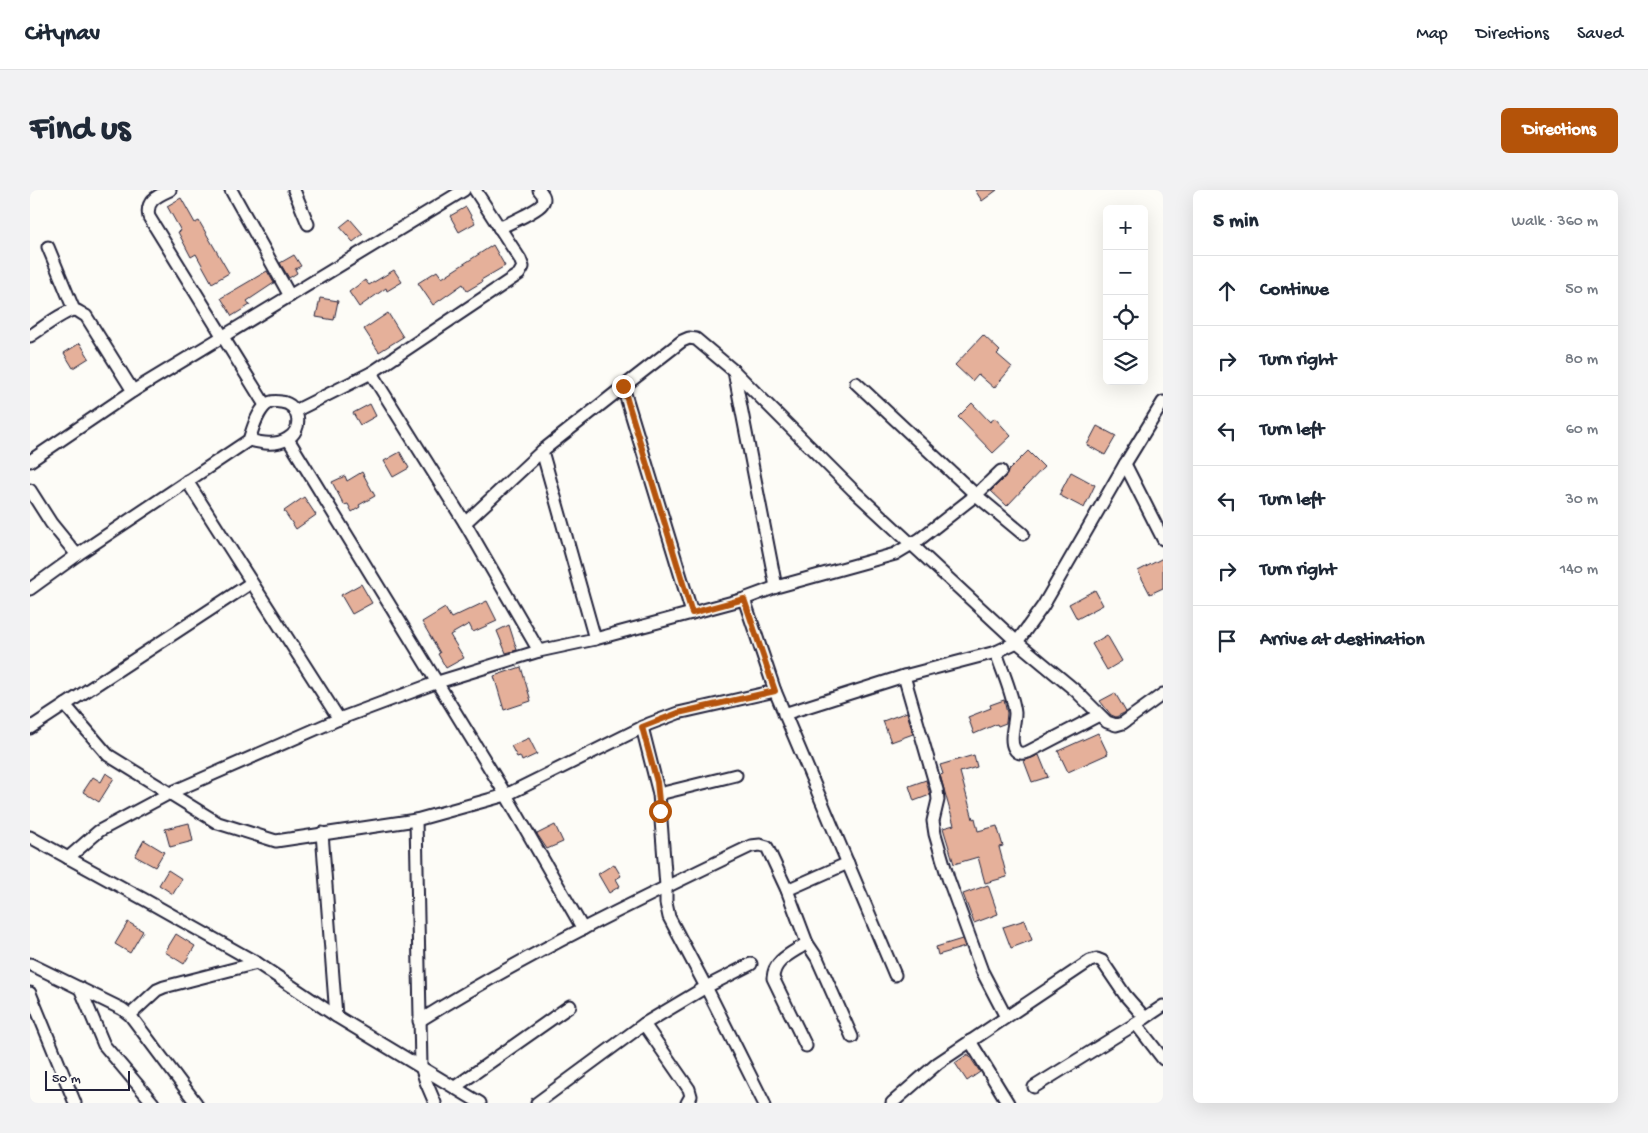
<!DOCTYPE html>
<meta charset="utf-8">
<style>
:root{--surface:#fff;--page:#f2f2f3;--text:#1f2937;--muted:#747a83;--line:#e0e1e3;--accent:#b45309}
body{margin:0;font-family:"Gochi Hand",sans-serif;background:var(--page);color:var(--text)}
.controls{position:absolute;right:15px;top:15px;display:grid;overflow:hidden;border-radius:8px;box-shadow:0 5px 20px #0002}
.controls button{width:45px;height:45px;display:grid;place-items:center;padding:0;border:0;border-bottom:1px solid var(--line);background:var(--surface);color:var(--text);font:25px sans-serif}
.scale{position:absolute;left:15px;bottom:12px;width:85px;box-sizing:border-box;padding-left:5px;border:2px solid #22223b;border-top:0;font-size:14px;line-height:18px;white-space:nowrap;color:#22223b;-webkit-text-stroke:4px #fdfcf7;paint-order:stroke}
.stop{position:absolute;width:15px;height:15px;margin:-11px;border:4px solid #b45309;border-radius:50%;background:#fff}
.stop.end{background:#b45309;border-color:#fff;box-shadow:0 1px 5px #0008}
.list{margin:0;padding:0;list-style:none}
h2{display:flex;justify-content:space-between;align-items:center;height:65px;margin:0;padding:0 20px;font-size:21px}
h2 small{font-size:16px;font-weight:400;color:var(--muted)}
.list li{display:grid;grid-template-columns:32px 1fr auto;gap:15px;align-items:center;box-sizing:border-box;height:70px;padding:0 20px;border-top:1px solid var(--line)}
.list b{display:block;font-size:19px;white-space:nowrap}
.list em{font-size:16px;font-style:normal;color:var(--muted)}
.icon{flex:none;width:28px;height:28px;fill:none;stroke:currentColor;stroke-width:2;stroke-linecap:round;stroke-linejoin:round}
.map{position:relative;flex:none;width:1133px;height:913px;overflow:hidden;border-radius:8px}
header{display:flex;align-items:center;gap:30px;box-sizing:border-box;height:70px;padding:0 25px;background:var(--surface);border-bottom:1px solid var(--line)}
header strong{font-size:24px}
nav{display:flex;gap:28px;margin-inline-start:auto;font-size:18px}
.intro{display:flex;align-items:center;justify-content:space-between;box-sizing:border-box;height:120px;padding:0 30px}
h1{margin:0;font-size:35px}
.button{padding:12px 22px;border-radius:8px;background:var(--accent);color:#fff;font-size:18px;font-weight:700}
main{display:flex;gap:30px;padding:0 30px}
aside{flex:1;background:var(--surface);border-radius:8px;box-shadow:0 5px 20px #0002}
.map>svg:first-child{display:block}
.building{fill:#e5b09a;stroke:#22223b}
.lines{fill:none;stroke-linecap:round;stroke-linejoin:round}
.minor-casing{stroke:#22223b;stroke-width:15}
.minor{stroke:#fdfcf7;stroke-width:11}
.route{stroke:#b45309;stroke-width:6}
</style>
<header>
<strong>Citynav</strong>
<nav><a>Map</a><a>Directions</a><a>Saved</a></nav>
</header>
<div class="intro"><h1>Find us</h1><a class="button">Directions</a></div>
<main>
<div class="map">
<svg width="1133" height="913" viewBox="0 0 1133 913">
<rect width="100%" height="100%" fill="#fdfcf7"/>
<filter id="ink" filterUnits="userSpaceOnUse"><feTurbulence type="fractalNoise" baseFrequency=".02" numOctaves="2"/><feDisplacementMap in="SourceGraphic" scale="10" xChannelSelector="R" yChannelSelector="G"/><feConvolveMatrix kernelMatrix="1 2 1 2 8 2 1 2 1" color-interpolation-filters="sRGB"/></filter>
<g filter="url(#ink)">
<g class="building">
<polygon points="945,0 967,0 952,11"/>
<polygon points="151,8 165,33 169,31 199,83 182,93 166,64 161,67 148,42 151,41 137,16"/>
<polygon points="436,17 445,33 429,42 420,26"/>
<polygon points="320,29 333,44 323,52 310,37"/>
<polygon points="463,55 475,76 451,90 452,92 437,101 433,94 403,115 388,93 407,81 412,88"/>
<polygon points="264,65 271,76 265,79 267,83 259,88 250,73"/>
<polygon points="364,80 372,92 357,101 356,98 329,117 319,102 335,90 339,95"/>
<polygon points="237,81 244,93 217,111 220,115 202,126 191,108"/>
<polygon points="290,108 308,111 304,130 286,127"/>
<polygon points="358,123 373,147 349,162 334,139"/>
<polygon points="953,145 970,161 967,164 982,177 964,198 948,184 942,191 925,175"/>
<polygon points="50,153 59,168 43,178 34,163"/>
<polygon points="942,213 960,232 965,228 981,246 963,263 928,227"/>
<polygon points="340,214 346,226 330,235 323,223"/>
<polygon points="1067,236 1086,246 1075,265 1057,255"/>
<polygon points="998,261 1014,277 977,316 961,301 976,286 978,281"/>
<polygon points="370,262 379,278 363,287 354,271"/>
<polygon points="332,282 345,306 329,315 330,317 322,322 318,314 314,315 302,292 315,286 317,291"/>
<polygon points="1041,282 1065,295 1054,318 1029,305"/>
<polygon points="274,307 286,325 266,339 254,321"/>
<polygon points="1133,368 1133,398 1120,404 1108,381"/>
<polygon points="331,394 342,413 322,424 311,405"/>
<polygon points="1065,400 1073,415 1047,429 1039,414"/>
<polygon points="457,411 467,431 443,442 439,434 420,445 434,468 416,478 408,464 410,463 392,432 415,418 421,428"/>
<polygon points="479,435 487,460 476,463 467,441"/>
<polygon points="1077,445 1092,471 1077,480 1062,454"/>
<polygon points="491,477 501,511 474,520 464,486"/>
<polygon points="1085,503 1096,522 1086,527 1081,525 1070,511"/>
<polygon points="974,510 977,523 976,533 968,536 967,534 944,544 938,527 961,518 960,515"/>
<polygon points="877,522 883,544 861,552 853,531"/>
<polygon points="1068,543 1078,564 1038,582 1028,561"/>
<polygon points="499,548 507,564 492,571 490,566 487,567 481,556"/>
<polygon points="944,565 947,577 930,582 943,629 945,628 948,641 967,636 973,656 969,657 977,687 955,693 948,667 924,674 913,638 924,635 910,585 913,584 910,575"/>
<polygon points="1009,565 1018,587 1002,592 994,571"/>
<polygon points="76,583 84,588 69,612 53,602 63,587 71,592"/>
<polygon points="896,590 900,605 884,611 879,596"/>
<polygon points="159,633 163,651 140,657 135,639"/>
<polygon points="525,635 533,652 517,659 507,644"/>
<polygon points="114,650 134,662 125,677 105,666"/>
<polygon points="584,674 591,686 586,689 590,696 579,703 568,684"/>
<polygon points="138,680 152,689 143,704 129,695"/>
<polygon points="958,695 968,724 944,733 933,704"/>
<polygon points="995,730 1002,750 981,758 973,737"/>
<polygon points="98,732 113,741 100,763 85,754"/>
<polygon points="146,744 165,756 154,774 135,762"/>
<polygon points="932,749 935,757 908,765 906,757"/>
<polygon points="938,864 950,882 937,891 925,873"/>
</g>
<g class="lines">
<g class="minor-casing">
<g id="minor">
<path d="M 140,0 C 127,6 115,11 119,27 L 235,215"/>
<polyline points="201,0 260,106"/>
<polyline points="264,0 278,34"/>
<path d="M 469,38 C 478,34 508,20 512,14 C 516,9 513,4 509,0"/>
<polyline points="18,57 44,120"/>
<path d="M 0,146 C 10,140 35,120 45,120 C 49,121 52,124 56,126 L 103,201"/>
<polyline points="704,181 746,397"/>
<polyline points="341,183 435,333 512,261 593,197 662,423"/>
<polyline points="826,193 946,305 993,344"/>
<polyline points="593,197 652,151 659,148 666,149 704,181 823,300 987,452 1046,501 1077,532 1086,535 1093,533 1133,504"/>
<polyline points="265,221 341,183 489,84 493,77 490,69 445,0"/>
<polyline points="512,261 565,449"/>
<polyline points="0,271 103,201 434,0"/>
<polyline points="1095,274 1133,349"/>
<polyline points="157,291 309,529"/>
<polyline points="0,300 21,333 47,365"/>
<polyline points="435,333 509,461"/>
<path d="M 0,399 L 47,365 L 219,250 C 223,238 227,223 236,215 C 240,211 245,211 251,212 C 270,214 274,240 257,249 C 245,256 232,253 219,250"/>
<polyline points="714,409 745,501 865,785"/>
<path d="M 966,462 C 972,481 983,504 985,523 C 985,534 979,549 984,558 C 987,564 992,564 998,562 L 1069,525"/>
<polyline points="874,486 907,600 908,610 903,631 905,644 918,688 952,781 976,827"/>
<polyline points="35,515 221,393"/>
<polyline points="754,524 874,486 966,462 987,452 1013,416 1095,274 1133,212"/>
<polyline points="612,537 629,604 706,585"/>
<polyline points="0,538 35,515 78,565 188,633 246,651 386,630 476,605 258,249"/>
<polyline points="629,604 636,696 636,713 639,727 676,797 734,913"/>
<polyline points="386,630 391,876 396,892 405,913"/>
<polyline points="292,643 306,826"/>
<polyline points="0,647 117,711 227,773 306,826 450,913"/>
<polyline points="38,668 69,641 140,603 309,529 408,492 509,461 565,449 714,409 746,397 865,364 890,349 946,305 971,281"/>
<polyline points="757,700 818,673"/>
<polyline points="553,739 476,605 619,534 648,523 745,501"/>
<polyline points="777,753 787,768 822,847"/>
<polyline points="0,774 92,819 100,825 166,913"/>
<polyline points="50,798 74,855 123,913"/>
<polyline points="0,803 45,913"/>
<polyline points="100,825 127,800 134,797 227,773"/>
<path d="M 389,831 C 495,765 608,710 721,656 L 730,655 L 737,657 L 757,700 L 777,753 C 763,763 744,769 743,788 L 776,856"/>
<polyline points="614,834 676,797 721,774"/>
<polyline points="1106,834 1133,869"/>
<polyline points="940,851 978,913"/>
<polyline points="425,897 540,816"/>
<polyline points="1004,897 1115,828"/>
<polyline points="507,913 614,834 659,899 661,906 657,913"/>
<polyline points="862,913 908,873 1060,771 1067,769 1072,771 1095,805 1115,828 1133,816"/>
</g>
</g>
<use href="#minor" class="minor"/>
</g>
</g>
<g class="lines" filter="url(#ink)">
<polyline class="route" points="593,196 662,423 714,409 745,501 648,523 612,537 627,592 630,621"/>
</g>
</svg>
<div class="controls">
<button>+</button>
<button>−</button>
<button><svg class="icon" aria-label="locate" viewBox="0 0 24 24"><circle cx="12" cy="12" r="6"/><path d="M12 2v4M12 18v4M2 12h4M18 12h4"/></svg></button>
<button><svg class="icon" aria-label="layers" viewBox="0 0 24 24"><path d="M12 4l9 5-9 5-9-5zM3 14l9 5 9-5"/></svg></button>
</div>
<div class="scale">50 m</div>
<div class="stop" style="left:630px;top:621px"></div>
<div class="stop end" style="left:593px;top:196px"></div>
</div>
<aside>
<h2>5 min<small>Walk · 360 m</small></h2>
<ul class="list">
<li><svg class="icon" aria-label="ahead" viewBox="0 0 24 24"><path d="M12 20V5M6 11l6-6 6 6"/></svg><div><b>Continue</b></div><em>50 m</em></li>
<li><svg class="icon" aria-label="right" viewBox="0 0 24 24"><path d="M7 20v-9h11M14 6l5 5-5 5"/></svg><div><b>Turn right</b></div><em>80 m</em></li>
<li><svg class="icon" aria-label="left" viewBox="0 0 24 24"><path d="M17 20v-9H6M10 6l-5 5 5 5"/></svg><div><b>Turn left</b></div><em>60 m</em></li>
<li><svg class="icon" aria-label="left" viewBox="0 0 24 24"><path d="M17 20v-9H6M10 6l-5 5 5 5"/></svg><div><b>Turn left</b></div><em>30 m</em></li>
<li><svg class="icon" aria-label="right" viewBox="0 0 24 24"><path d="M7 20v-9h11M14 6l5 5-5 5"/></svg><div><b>Turn right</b></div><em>140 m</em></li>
<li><svg class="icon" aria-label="arrive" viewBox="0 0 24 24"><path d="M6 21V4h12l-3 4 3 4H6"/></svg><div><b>Arrive at destination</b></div></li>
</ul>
</aside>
</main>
